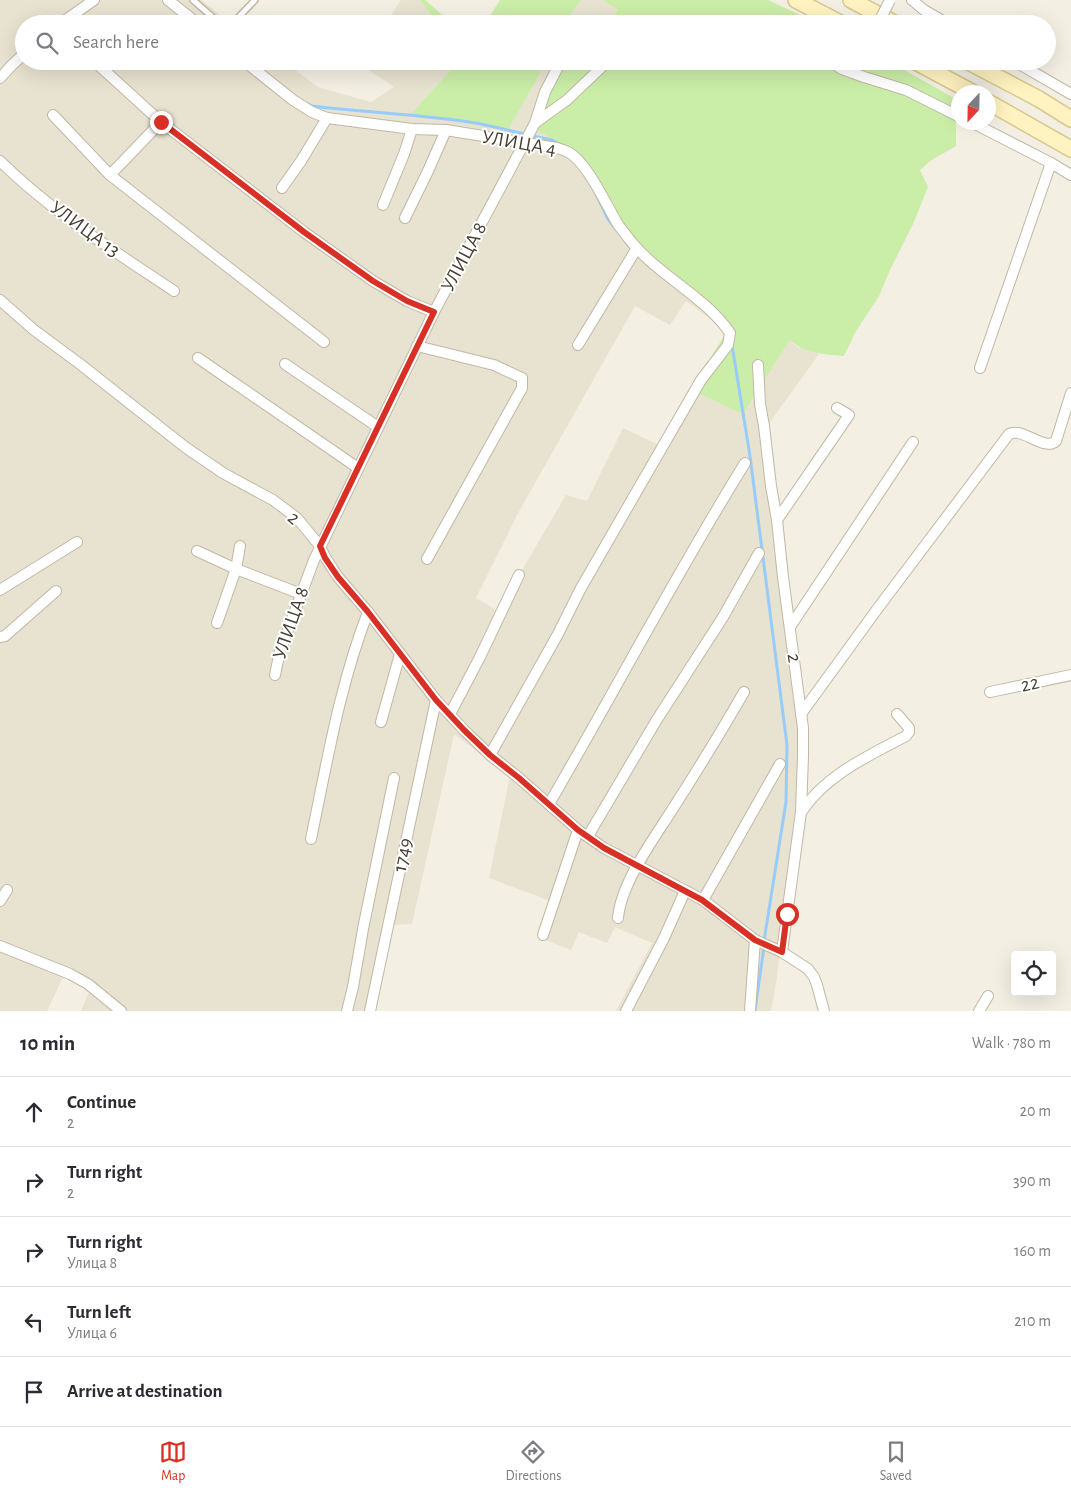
<!DOCTYPE html>
<meta charset="utf-8">
<style>
:root{--surface:#fff;--page:#f7f7f7;--text:#2b2b33;--muted:#7c7c81;--line:#e1e1e2;--accent:#d93025}
body{margin:0;font-family:"Alegreya Sans",sans-serif;background:var(--page);color:var(--text)}
.controls{position:absolute;right:15px;bottom:15px;display:grid;overflow:hidden;border-radius:5px;box-shadow:0 5px 20px #0002}
.controls button{width:45px;height:45px;display:grid;place-items:center;padding:0;border:0;border-bottom:1px solid var(--line);background:var(--surface);color:var(--text);font:25px sans-serif}
.compass{position:absolute;left:951px;top:85px;width:45px;height:45px;border-radius:50%;background:var(--surface);box-shadow:0 5px 20px #0002;rotate:202deg}
.stop{position:absolute;width:15px;height:15px;margin:-11px;border:4px solid #d93025;border-radius:50%;background:#fff}
.stop.end{background:#d93025;border-color:#fff;box-shadow:0 1px 5px #0008}
.list{margin:0;padding:0;list-style:none}
h2{display:flex;justify-content:space-between;align-items:center;height:65px;margin:0;padding:0 20px;font-size:21px}
h2 small{font-size:16px;font-weight:400;color:var(--muted)}
.list li{display:grid;grid-template-columns:32px 1fr auto;gap:15px;align-items:center;box-sizing:border-box;height:70px;padding:0 20px;border-top:1px solid var(--line)}
.list b{display:block;font-size:19px;white-space:nowrap}
.list p{margin:0;font-size:16px;white-space:nowrap;color:var(--muted)}
.list em{font-size:16px;font-style:normal;color:var(--muted)}
.icon{flex:none;width:28px;height:28px;fill:none;stroke:currentColor;stroke-width:2;stroke-linecap:round;stroke-linejoin:round}
.map{position:relative;flex:none;width:1071px;height:1011px;overflow:hidden}
.search{position:absolute;background:var(--surface);box-shadow:0 5px 20px #0002;left:15px;right:15px;top:15px;height:55px;display:flex;align-items:center;gap:12px;box-sizing:border-box;padding:0 18px;border-radius:28px;color:var(--muted);font-size:19px}
.sheet{height:415px;background:var(--surface)}
nav{display:flex;justify-content:space-around;align-items:center;box-sizing:border-box;height:70px;border-top:1px solid var(--line);background:var(--surface);font-size:14px;color:var(--muted)}
nav a{display:grid;justify-items:center;gap:2px}
nav .on{color:var(--accent)}
.map>svg:first-child{display:block}
.residential{fill:#e8e2d0}
.green{fill:#caeda7}
.lines{fill:none;stroke-linecap:round;stroke-linejoin:round}
.stream{stroke:#98ccf8;stroke-width:3}
.lane-casing{stroke:#c0b8a5;stroke-width:8}
.street-casing{stroke:#c0b8a5;stroke-width:12}
.secondary-casing{stroke:#d8c88d;stroke-width:18}
.lane{stroke:#fff;stroke-width:5}
.street{stroke:#fff;stroke-width:10}
.secondary{stroke:#fff3c1;stroke-width:15}
.street-bridge-casing{stroke:#c0b8a5;stroke-width:12;stroke-linecap:butt}
.street-bridge{stroke:#fff;stroke-width:10}
.route{stroke:#d93025;stroke-width:6}
.labels{text-anchor:middle;dominant-baseline:central;stroke-width:4;stroke-linejoin:round;paint-order:stroke}
.street-label{font-size:20px;fill:#463f32;stroke:#fff}
</style>
<div class="map">
<svg width="1071" height="1011" viewBox="0 0 1071 1011">
<rect width="100%" height="100%" fill="#f3efe3"/>
<g class="residential">
<polygon points="0,0 201,0 232,24 24,24 24,61 283,61 318,87 371,102 394,87 358,63 359,61 459,61 410,115 480,124 508,130 547,61 563,61 552,140 573,152 657,273 709,311 723,328 686,301 670,325 635,306 517,515 476,598 498,611 566,495 587,501 623,428 659,445 691,390 743,414 790,340 797,347 819,354 765,429 780,576 801,756 777,977 771,1011 616,1011 652,943 615,927 607,943 579,932 571,950 540,938 550,901 489,878 510,776 454,734 412,924 393,925 366,1011 81,1011 90,990 65,973 47,1011 0,1011"/>
<polygon points="401,0 420,0 438,24 385,24"/>
<polygon points="581,0 603,0 618,10 609,24 564,24"/>
</g>
<g class="green">
<polygon points="420,0 425,0 453,24 438,24"/>
<polygon points="500,0 581,0 564,24 485,24"/>
<polygon points="603,0 768,0 819,24 609,24 618,10"/>
<polygon points="459,61 547,61 508,130 480,124 410,115"/>
<path d="M 563,61 L 574,61 L 581,65 L 583,61 L 888,61 L 956,99 L 958,117 L 956,123 L 956,146 L 930,161 L 920,170 L 928,187 L 913,224 L 890,270 L 879,296 L 856,331 L 844,356 C 824,354 805,354 790,340 L 743,414 L 691,390 L 727,331 L 709,311 L 657,273 L 634,253 L 608,219 L 592,186 L 573,153 L 536,129 Z"/>
</g>
<g class="lines">
<g class="stream">
<path d="M 307,104 L 312,106 C 368,113 425,114 481,124 C 504,129 528,135 552,140 L 559,144"/>
<polyline points="596,194 608,219 615,228"/>
<polyline points="732,345 750,456 787,745 786,802 764,941"/>
<polyline points="755,1010 764,947"/>
</g>
<g class="lane-casing">
<g id="lane">
<polyline points="193,0 217,21 222,24"/>
<polyline points="232,24 255,0"/>
</g>
</g>
<g class="street-casing">
<g id="street">
<polyline points="168,0 198,24"/>
<polyline points="912,0 924,10 948,24"/>
<polyline points="60,24 94,0"/>
<polyline points="582,24 583,22"/>
<polyline points="94,61 161,122 304,232 373,281 407,301 434,312"/>
<path d="M 244,61 L 293,100 L 312,112 L 327,118 L 412,129 L 446,130 L 557,148 C 560,149 564,150 568,152 C 586,161 605,202 616,221 C 619,227 625,233 629,239 C 658,276 704,295 730,333 L 728,345 L 701,380 L 581,588 L 558,634 L 490,755"/>
<polyline points="829,61 842,69 864,77 906,90 958,116"/>
<polyline points="857,61 859,61"/>
<polyline points="1014,61 1071,94"/>
<polyline points="0,78 12,65 24,54"/>
<polyline points="53,115 110,175 324,342"/>
<polyline points="971,122 1051,163 1071,175"/>
<polyline points="535,123 567,100 608,61"/>
<path d="M 0,161 C 52,212 114,251 174,291"/>
<polyline points="110,175 161,122"/>
<polyline points="282,188 301,161 327,118"/>
<polyline points="383,205 404,154 412,129"/>
<polyline points="405,218 428,171 446,130"/>
<polyline points="0,300 34,330 80,364 185,447 223,473 273,500 297,518 320,546 325,557 338,577 368,612 436,700 464,730 490,755 519,778 578,830 604,848 703,900 755,940 782,952 808,969 814,977 817,985 824,1011"/>
<polyline points="578,345 637,248"/>
<polyline points="417,346 494,365 522,378 522,388 427,559"/>
<polyline points="198,358 358,468"/>
<polyline points="285,364 378,427"/>
<polyline points="758,365 760,404 764,426 771,486 777,520 783,577 803,728 803,756 801,812 782,952"/>
<polyline points="980,368 1051,163"/>
<polyline points="777,520 849,415 837,408"/>
<polyline points="197,551 236,569 301,594"/>
<polyline points="0,590 77,542"/>
<polyline points="217,623 236,569 240,546"/>
<polyline points="790,627 913,442"/>
<polyline points="0,637 5,636 56,591"/>
<polyline points="275,675 280,651 314,560 434,312 535,123 545,92 561,61"/>
<polyline points="990,692 1071,675"/>
<polyline points="450,714 479,659 519,575"/>
<path d="M 801,714 L 878,608 L 1009,434 C 1024,427 1044,452 1056,441 L 1071,393"/>
<polyline points="381,722 400,654"/>
<path d="M 549,804 C 615,691 676,574 745,463"/>
<path d="M 802,811 C 826,775 868,756 906,736 L 909,732 L 909,728 L 897,714"/>
<polyline points="588,836 656,721 723,617 759,553"/>
<path d="M 311,839 C 327,762 340,684 368,612"/>
<polyline points="703,900 780,764"/>
<polyline points="0,901 7,890"/>
<path d="M 618,918 C 621,883 653,840 672,810 C 697,771 721,732 744,692"/>
<polyline points="543,935 578,830"/>
<polyline points="0,946 70,974 88,984 121,1011"/>
<polyline points="347,1011 353,987 363,929 394,778"/>
<polyline points="370,1011 436,700"/>
<polyline points="626,1011 664,938 685,891"/>
<polyline points="750,1011 755,940"/>
<polyline points="979,1011 988,996"/>
</g>
</g>
<g class="secondary-casing">
<g id="secondary">
<polyline points="796,0 842,24"/>
<polyline points="851,0 896,24"/>
<polyline points="914,61 972,92"/>
<polyline points="967,61 1039,99 1071,119"/>
<polyline points="988,102 1071,149"/>
</g>
</g>
<use href="#lane" class="lane"/>
<use href="#street" class="street"/>
<use href="#secondary" class="secondary"/>
<g class="street-bridge-casing">
<polyline id="street-bridge" points="878,24 890,0"/>
</g>
<use href="#street-bridge" class="street-bridge"/>
</g>
<g class="lines">
<polyline class="route" points="161,122 304,232 373,281 407,301 434,312 320,546 325,558 338,577 368,612 436,700 464,730 490,755 519,778 578,830 604,848 702,900 755,940 782,952 787,914"/>
</g>
<g class="labels">
<g class="street-label">
<text transform="translate(519 143) rotate(10)">УЛИЦА 4</text>
<text transform="translate(85 229) rotate(36)">УЛИЦА 13</text>
<text transform="translate(464 257) rotate(-62)">УЛИЦА 8</text>
<text transform="translate(294 518) rotate(42)">2</text>
<text transform="translate(291 623) rotate(-71)">УЛИЦА 8</text>
<text transform="translate(794 658) rotate(82)">2</text>
<text transform="translate(1030 684) rotate(-12)">22</text>
<text transform="translate(403 855) rotate(-78)">1749</text>
</g>
</g>
</svg>
<div class="controls">
<button><svg class="icon" aria-label="locate" viewBox="0 0 24 24"><circle cx="12" cy="12" r="6"/><path d="M12 2v4M12 18v4M2 12h4M18 12h4"/></svg></button>
</div>
<svg class="compass" viewBox="-18 -18 36 36"><path d="M0-13l5 13h-10z" fill="#e53935"/><path d="M0 13l5-13h-10z" fill="#7c7c81"/></svg>
<div class="stop" style="left:787px;top:914px"></div>
<div class="stop end" style="left:161px;top:122px"></div>
<div class="search"><svg class="icon" aria-label="search" viewBox="0 0 24 24"><circle cx="10" cy="10" r="6"/><path d="M15 15l6 6"/></svg>Search here</div>
</div>
<section class="sheet">
<h2>10 min<small>Walk · 780 m</small></h2>
<ul class="list">
<li><svg class="icon" aria-label="ahead" viewBox="0 0 24 24"><path d="M12 20V5M6 11l6-6 6 6"/></svg><div><b>Continue</b><p>2</p></div><em>20 m</em></li>
<li><svg class="icon" aria-label="right" viewBox="0 0 24 24"><path d="M7 20v-9h11M14 6l5 5-5 5"/></svg><div><b>Turn right</b><p>2</p></div><em>390 m</em></li>
<li><svg class="icon" aria-label="right" viewBox="0 0 24 24"><path d="M7 20v-9h11M14 6l5 5-5 5"/></svg><div><b>Turn right</b><p>Улица 8</p></div><em>160 m</em></li>
<li><svg class="icon" aria-label="left" viewBox="0 0 24 24"><path d="M17 20v-9H6M10 6l-5 5 5 5"/></svg><div><b>Turn left</b><p>Улица 6</p></div><em>210 m</em></li>
<li><svg class="icon" aria-label="arrive" viewBox="0 0 24 24"><path d="M6 21V4h12l-3 4 3 4H6"/></svg><div><b>Arrive at destination</b></div></li>
</ul>
</section>
<nav>
<a class="on"><svg class="icon" aria-label="map" viewBox="0 0 24 24"><path d="M3 6l6-2 6 2 6-2v14l-6 2-6-2-6 2zM9 4v14M15 6v14"/></svg>Map</a>
<a><svg class="icon" aria-label="directions" viewBox="0 0 24 24"><path d="M12 3l9 9-9 9-9-9zM9 14v-3h6M13 9l2 2-2 2"/></svg>Directions</a>
<a><svg class="icon" aria-label="saved" viewBox="0 0 24 24"><path d="M7 4h10v16l-5-4-5 4z"/></svg>Saved</a>
</nav>
